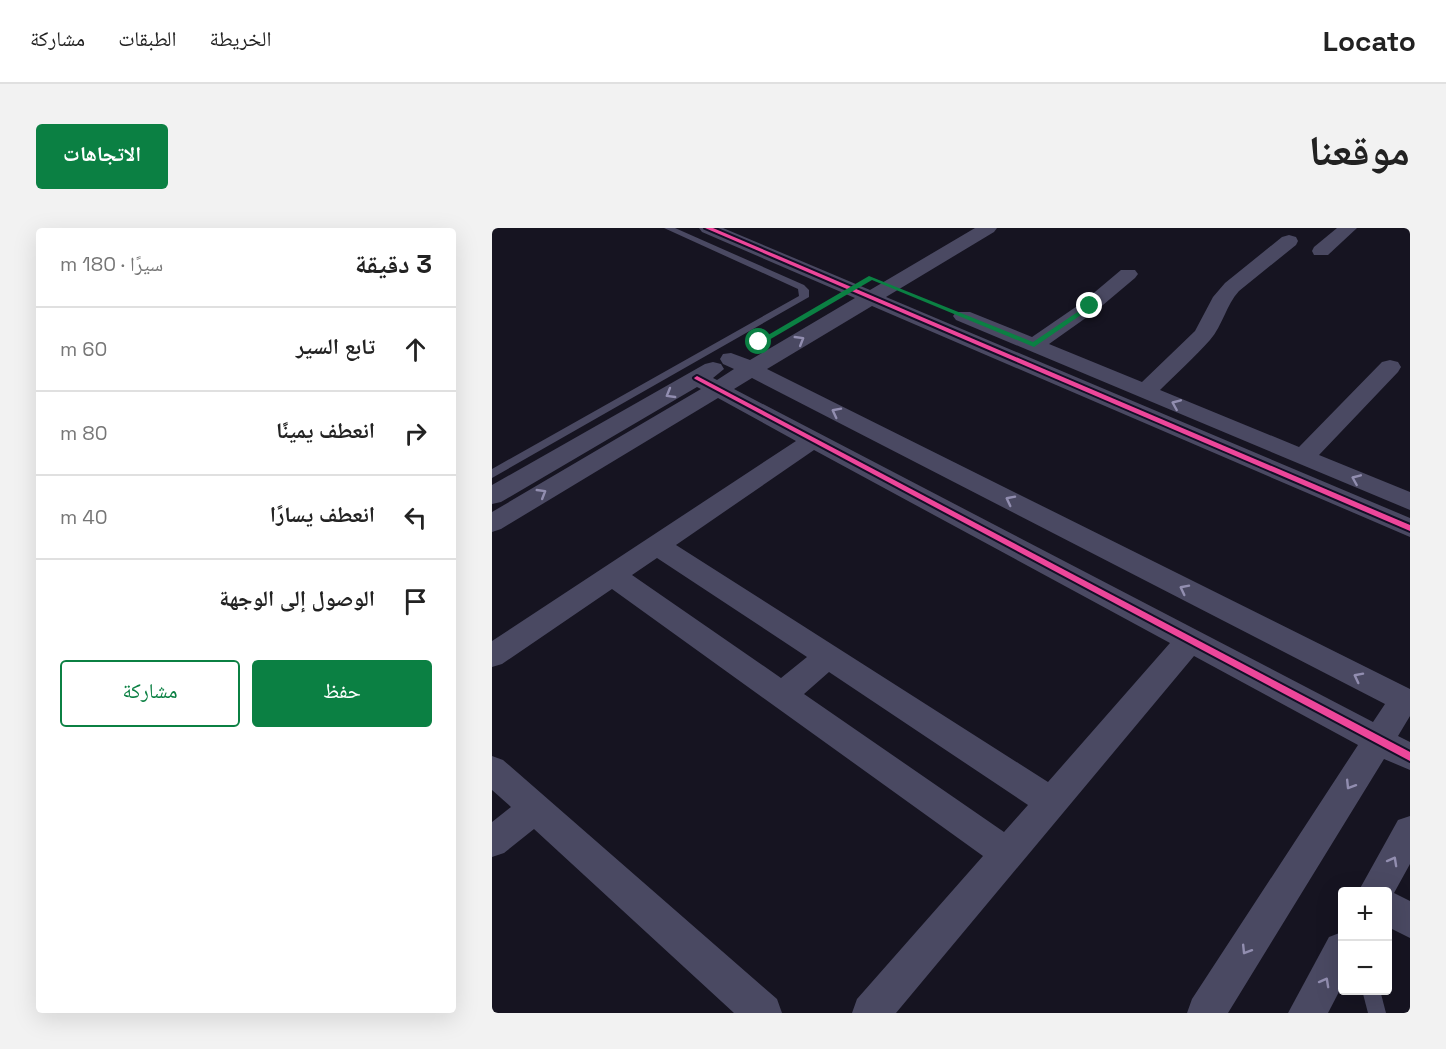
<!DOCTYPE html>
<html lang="ar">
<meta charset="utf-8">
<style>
:root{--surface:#fff;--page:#f2f2f2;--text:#222;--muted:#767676;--line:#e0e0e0;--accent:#0b8043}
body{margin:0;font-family:"Space Grotesk","Noto Naskh Arabic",sans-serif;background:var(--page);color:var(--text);direction:rtl}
.controls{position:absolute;right:18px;bottom:18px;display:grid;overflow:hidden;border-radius:6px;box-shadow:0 6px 24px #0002}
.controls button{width:54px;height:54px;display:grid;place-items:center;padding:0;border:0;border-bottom:2px solid var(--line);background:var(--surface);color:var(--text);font:30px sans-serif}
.stop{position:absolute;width:18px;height:18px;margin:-14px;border:4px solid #0b8043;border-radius:50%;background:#fff}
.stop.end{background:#0b8043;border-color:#fff;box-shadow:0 2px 6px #0008}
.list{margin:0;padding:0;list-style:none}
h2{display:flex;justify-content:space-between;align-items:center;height:78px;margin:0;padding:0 24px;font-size:26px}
h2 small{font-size:20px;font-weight:400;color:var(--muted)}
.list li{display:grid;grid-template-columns:39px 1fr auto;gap:18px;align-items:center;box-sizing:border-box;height:84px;padding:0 24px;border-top:2px solid var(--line)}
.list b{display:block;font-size:22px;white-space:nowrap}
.list em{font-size:20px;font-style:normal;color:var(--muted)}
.actions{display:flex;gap:12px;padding:18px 24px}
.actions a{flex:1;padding:14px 0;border:2px solid var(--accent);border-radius:6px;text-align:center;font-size:21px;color:var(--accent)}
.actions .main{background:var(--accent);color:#fff}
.icon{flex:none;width:33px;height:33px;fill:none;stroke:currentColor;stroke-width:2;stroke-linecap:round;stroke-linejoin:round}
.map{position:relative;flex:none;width:918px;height:785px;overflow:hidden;direction:ltr;border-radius:6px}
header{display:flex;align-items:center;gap:36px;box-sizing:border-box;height:84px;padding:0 30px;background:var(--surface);border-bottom:2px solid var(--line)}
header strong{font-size:28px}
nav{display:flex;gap:33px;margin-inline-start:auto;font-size:21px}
.intro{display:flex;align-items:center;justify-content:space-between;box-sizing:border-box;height:144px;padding:0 36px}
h1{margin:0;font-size:42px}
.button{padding:15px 27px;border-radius:6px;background:var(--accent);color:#fff;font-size:21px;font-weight:700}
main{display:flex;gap:36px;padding:0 36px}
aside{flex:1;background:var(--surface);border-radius:6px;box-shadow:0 6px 24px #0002}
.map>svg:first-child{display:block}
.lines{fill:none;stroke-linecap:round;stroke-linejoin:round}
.service{fill:#4a4962;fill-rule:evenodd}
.minor{fill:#4a4962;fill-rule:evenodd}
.cycleway-casing{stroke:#130f26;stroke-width:4}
.cycleway{fill:#ed469a;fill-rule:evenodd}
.oneway{stroke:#928eb0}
.route{fill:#0b8043}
</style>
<header>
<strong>Locato</strong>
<nav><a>الخريطة</a><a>الطبقات</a><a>مشاركة</a></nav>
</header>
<div class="intro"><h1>موقعنا</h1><a class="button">الاتجاهات</a></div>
<main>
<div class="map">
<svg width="918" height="785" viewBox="0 0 918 785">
<rect width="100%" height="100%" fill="#161421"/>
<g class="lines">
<g class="service">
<polygon points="172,0 183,0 312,57 317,62 317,69 0,250 0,241 307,68 306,61"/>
<polygon points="870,762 888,762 894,785 876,785"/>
</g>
<g class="minor">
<path d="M 207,0 L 231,0 L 378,62 L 483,0 L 505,0 L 502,4 L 394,69 L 918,290 L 918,309 L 380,78 L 275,141 L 918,461 L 918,488 L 906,508 L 918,514 L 918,542 L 892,531 L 736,785 L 695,785 L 700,771 L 866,517 L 702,428 L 404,785 L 360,785 L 365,771 L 491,628 L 120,361 L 10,436 L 0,439 L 0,413 L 304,213 L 226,170 L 9,301 L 0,304 L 0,284 L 209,161 L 205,159 L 9,274 L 0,276 L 0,257 L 213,136 L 221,134 L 229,136 L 232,141 L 221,150 L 225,152 L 242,141 L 231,136 L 228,131 L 231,126 L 239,125 L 258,132 L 363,70 L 210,4 ZM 260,150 L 893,476 L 881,494 L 242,161 ZM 322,222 L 678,415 L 556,554 L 184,317 ZM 165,330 L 315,429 L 289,450 L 140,347 ZM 337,444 L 536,577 L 512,604 L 312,466 Z"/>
<polygon points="845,0 865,0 836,27 822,27 820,23 822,19"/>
<path d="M 797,7 L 804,9 L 806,13 L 804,17 L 747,63 C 734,77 731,97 718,112 C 703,129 685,145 668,162 L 807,219 L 890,134 L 898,132 L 906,134 L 909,139 L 906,144 L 827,227 L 918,264 L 918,282 L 464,92 L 461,88 L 464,84 L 478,84 L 540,109 L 591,74 L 629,42 L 643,42 L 646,46 L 643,50 L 605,82 L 557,116 L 650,154 L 703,103 L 721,69 L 733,55 L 790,9 Z"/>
<polygon points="0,528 11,532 285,771 290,785 242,785 42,601 12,625 0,629 0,594 19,579 0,562"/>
<polygon points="918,588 918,636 902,665 918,673 918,710 896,699 896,664 866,664 906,592"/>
<polygon points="850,704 850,758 836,785 796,785 837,709"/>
</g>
<g class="cycleway-casing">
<g id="cycleway">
<polygon points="213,0 221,0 918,297 918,303"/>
<polygon points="205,148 918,524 918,533 203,151 202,150"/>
</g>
</g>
<use href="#cycleway" class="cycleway"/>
</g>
<defs><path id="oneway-chevron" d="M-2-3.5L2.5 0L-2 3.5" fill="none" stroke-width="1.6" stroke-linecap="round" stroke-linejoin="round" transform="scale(1.5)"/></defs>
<g class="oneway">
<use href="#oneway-chevron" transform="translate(308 112) rotate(-31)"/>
<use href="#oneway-chevron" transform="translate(178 166) rotate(150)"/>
<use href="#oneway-chevron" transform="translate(684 176) rotate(-157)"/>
<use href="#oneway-chevron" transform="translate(344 184) rotate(-153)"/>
<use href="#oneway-chevron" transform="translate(864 251) rotate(-157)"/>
<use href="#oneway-chevron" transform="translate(50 265) rotate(-31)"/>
<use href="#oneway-chevron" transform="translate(518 272) rotate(-153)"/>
<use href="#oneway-chevron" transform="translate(692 361) rotate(-153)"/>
<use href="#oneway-chevron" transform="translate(866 449) rotate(-153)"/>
<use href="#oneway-chevron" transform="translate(858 557) rotate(122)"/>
<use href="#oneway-chevron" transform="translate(901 633) rotate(-61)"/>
<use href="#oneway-chevron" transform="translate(754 722) rotate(122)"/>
<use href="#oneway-chevron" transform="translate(833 754) rotate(-61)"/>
</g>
<polygon class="route" points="377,48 541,114 596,77 602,78 542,119 380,52 270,116 264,114"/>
</svg>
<div class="controls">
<button>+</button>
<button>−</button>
</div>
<div class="stop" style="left:267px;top:114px"></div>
<div class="stop end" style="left:598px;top:78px"></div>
</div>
<aside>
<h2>3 دقيقة<small>سيرًا · 180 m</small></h2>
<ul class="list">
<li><svg class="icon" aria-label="ahead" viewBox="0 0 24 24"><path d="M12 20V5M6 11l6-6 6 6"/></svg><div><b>تابع السير</b></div><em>60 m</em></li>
<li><svg class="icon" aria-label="right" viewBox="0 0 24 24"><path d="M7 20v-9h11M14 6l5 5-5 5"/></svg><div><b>انعطف يمينًا</b></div><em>80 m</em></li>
<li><svg class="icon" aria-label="left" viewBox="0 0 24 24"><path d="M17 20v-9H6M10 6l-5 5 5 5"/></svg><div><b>انعطف يسارًا</b></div><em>40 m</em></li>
<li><svg class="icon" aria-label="arrive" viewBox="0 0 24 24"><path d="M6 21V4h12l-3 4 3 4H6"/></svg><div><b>الوصول إلى الوجهة</b></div></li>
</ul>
<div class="actions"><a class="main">حفظ</a><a>مشاركة</a></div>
</aside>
</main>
